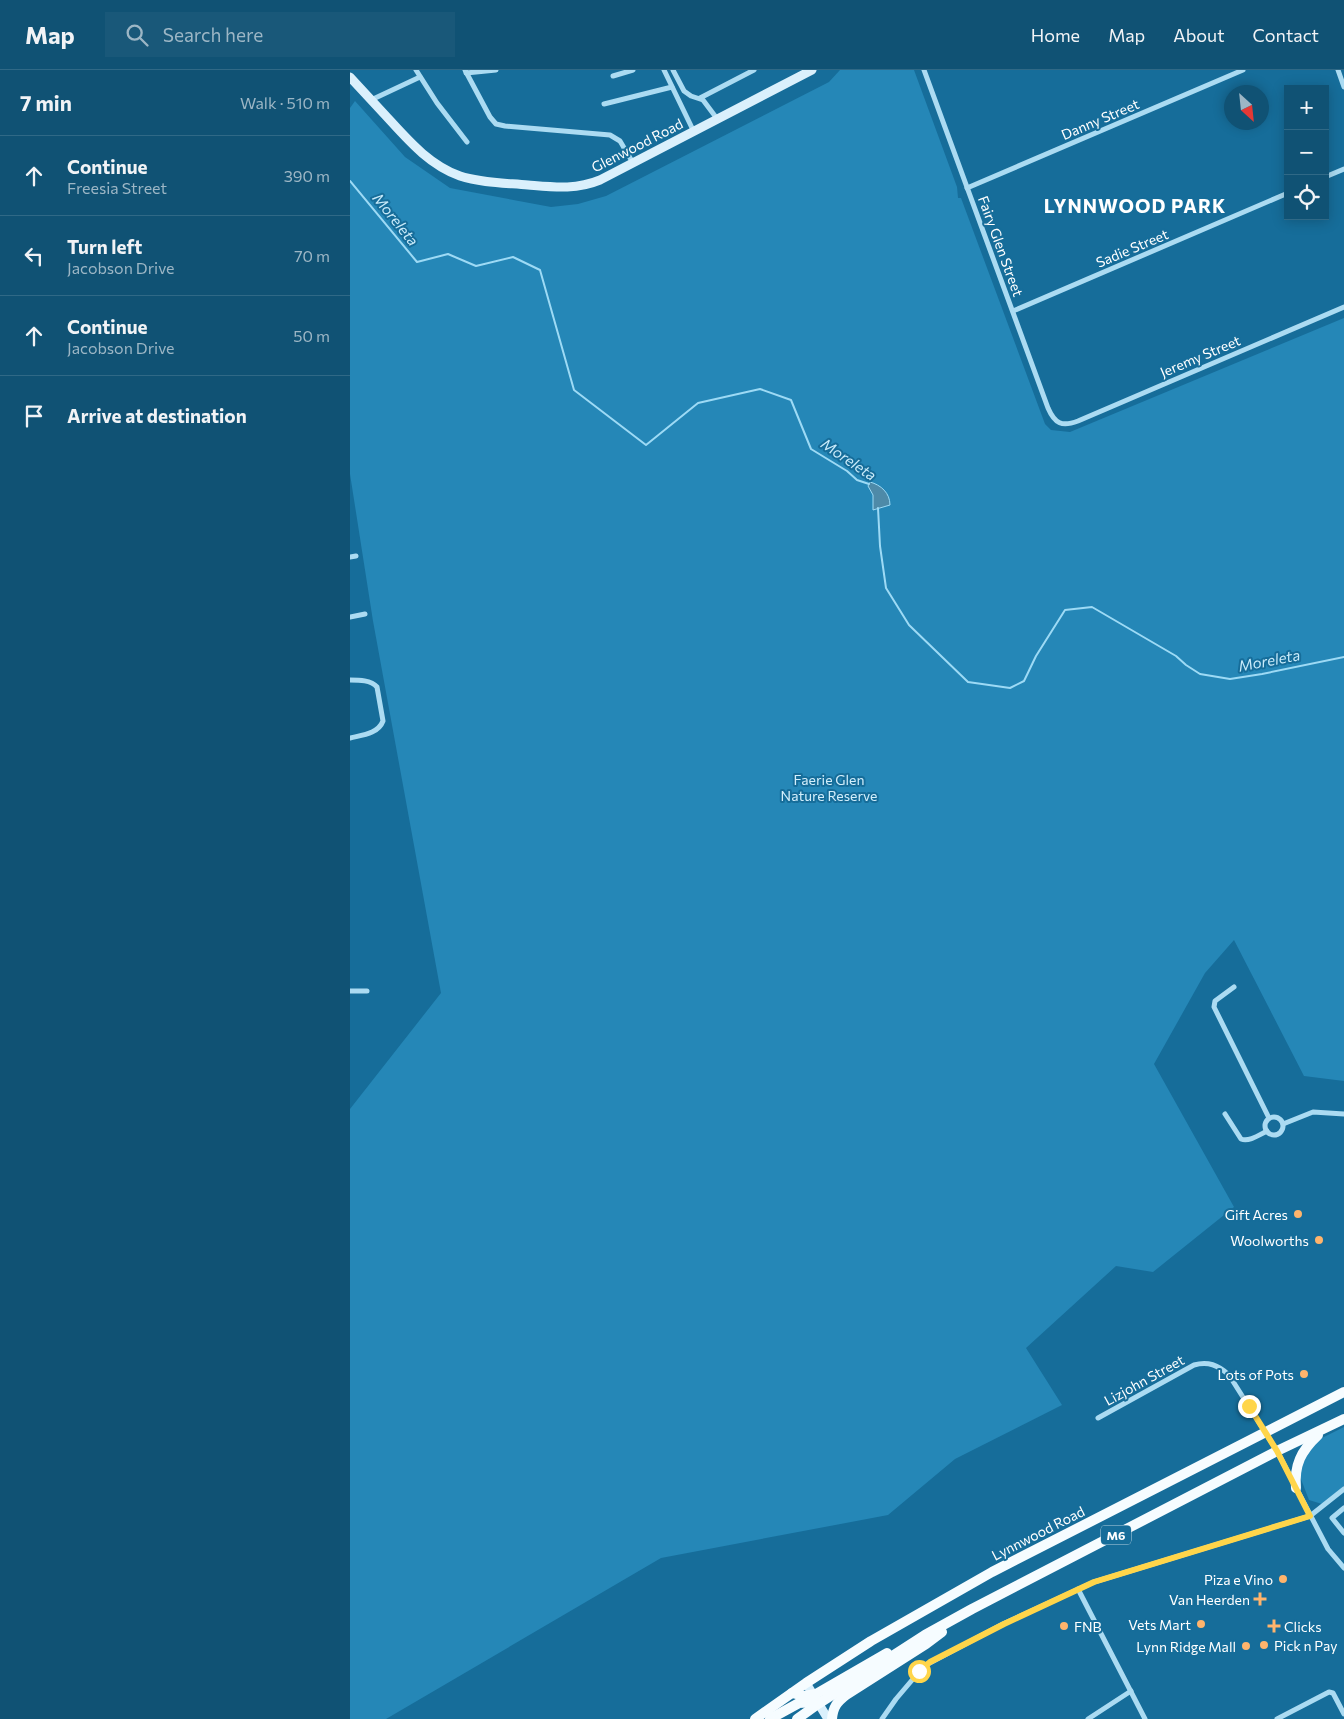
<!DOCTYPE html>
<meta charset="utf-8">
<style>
:root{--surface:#105274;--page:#195879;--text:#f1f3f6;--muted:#9cb6c5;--line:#306986}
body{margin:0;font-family:Commissioner,sans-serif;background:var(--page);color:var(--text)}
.controls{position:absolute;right:15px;top:15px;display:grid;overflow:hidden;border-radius:0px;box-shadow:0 2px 12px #0003}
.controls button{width:45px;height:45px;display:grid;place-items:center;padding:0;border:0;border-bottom:1px solid var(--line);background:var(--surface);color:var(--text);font:25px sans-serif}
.compass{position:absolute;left:874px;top:15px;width:45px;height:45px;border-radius:50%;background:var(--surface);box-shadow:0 2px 12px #0003;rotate:153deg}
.stop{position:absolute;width:15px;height:15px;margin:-11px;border:4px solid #ffd54a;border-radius:50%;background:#fff}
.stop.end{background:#ffd54a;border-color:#fff;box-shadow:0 1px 5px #0008}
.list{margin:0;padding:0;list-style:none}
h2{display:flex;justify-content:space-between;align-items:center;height:65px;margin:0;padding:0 20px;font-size:21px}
h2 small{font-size:16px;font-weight:400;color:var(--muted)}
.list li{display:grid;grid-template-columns:32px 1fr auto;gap:15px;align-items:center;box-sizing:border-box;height:80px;padding:0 20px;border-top:1px solid var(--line)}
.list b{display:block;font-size:19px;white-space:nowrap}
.list p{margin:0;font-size:16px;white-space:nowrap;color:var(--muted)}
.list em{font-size:16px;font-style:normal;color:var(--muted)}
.icon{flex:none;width:28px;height:28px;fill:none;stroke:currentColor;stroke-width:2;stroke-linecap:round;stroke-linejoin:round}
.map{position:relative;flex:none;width:994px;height:1649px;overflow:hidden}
header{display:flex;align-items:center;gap:30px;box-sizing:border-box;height:70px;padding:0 25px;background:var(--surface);border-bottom:1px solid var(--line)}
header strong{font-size:24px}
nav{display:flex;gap:28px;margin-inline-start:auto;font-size:18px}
.search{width:350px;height:45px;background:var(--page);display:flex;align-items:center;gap:12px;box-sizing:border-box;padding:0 18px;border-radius:0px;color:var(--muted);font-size:19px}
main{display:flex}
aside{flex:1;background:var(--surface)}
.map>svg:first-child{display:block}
.green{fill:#2587b7}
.water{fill:#4e8aa8;stroke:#9ddaf5}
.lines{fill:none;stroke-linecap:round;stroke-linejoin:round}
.stream{stroke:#9ddaf5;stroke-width:2}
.street{stroke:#abdbf2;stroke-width:5}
.secondary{stroke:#daf0fc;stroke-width:9}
.primary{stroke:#f6fcff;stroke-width:10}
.route{stroke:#ffd54a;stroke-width:6}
.poi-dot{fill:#ffb46c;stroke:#166d9a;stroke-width:2}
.labels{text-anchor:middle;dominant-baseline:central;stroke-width:4;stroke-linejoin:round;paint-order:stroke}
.shield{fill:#166d9a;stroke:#b9d3e1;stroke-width:1}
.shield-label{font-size:12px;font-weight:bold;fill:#fff}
.street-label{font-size:14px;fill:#fff;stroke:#166d9a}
.park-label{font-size:14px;fill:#d3effc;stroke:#166d9a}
.poi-label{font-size:14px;fill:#fff;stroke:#166d9a;text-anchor:end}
.water-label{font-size:15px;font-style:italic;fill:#c9ebfa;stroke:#166d9a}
.district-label{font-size:19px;font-weight:bold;letter-spacing:1px;fill:#fff;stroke:#166d9a}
</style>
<header>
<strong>Map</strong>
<div class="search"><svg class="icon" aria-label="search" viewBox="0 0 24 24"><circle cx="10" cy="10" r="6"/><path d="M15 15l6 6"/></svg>Search here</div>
<nav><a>Home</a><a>Map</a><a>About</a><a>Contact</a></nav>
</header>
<main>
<aside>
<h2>7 min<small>Walk · 510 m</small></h2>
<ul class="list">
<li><svg class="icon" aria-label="ahead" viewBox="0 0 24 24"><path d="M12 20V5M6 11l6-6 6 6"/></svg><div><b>Continue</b><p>Freesia Street</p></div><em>390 m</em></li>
<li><svg class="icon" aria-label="left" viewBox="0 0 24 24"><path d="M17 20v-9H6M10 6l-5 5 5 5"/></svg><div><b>Turn left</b><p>Jacobson Drive</p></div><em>70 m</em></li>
<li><svg class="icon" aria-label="ahead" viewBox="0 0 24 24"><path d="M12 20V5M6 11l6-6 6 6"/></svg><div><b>Continue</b><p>Jacobson Drive</p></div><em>50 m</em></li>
<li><svg class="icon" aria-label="arrive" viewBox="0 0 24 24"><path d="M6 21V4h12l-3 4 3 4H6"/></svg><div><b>Arrive at destination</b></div></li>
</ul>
</aside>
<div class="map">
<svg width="994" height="1649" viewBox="0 0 994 1649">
<rect width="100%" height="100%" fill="#166d9a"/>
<g class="green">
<polygon points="490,0 564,0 607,117 608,128 611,128 695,354 701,360 720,362 994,248 994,1011 954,1006 884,870 855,903 804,994 884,1137 803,1202 766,1196 676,1278 712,1335 605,1389 538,1445 311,1488 36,1649 0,1649 0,1039 91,923 23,551 0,404 0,38 5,31 55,87 100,118 201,137 228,134 256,126 479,12"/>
<polygon points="994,1357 994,1416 972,1434 959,1430 949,1404 956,1383 968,1370"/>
</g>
<path class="water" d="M 520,412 C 531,415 540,423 540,435 L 523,440 L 523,425 L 518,416 Z"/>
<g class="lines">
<g class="stream">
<polyline points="0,111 67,192 98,184 126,196 163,187 190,200 224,320 296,375 348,333 410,319 441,330 461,379 497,401 507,410 519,414"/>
<polyline points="528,438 530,476 536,518 559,555 618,612 660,618 674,611 686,586 715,540 742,537 826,586 836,595 850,604 880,609 912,604 994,587"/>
</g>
<g class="street">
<polyline points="66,0 87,33 117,72"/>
<polyline points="115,0 140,47 146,54 155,56 260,65 270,71 283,93"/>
<polyline points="314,0 344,62"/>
<polyline points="323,0 334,21 341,26 353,30 368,50"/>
<path d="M 574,0 L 698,338 C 705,354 712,357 728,351 L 994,237"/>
<polyline points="988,0 994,17"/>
<polyline points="116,3 146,0"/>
<polyline points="263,6 283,0"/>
<polyline points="350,28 404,0"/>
<polyline points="21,30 70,7"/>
<polyline points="254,34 322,17"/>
<polyline points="975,107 994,99"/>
<polyline points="617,118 893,0"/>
<polyline points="663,241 938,123"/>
<polyline points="0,487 6,486"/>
<polyline points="0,547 15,544"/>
<path d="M 0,610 C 9,610 21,610 27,617 L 33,651 C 28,664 12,665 0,668"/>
<polyline points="884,917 865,931 864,937 919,1048"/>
<polyline points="0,921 17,921"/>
<path d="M 875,1044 L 891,1069 C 899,1072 909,1065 917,1061"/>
<circle cx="924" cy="1056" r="9"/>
<polyline points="933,1054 963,1042 994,1044"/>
<path d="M 748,1348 L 844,1295 C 858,1291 868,1295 879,1305 L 927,1381 L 978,1479 L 994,1498"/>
<polyline points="994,1438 982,1448 994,1463"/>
<polyline points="728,1519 795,1649"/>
<polyline points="532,1649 546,1629 574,1596 653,1554 744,1512 960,1446 994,1419"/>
<polyline points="738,1649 781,1621"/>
<polyline points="927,1649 979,1622 983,1623 994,1644"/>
</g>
<g class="secondary">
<path d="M 0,7 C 12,20 24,33 36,46 C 58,70 79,95 110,106 C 131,113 156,113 178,115 C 203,117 226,120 250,110 L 462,0"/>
<polyline points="456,1613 478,1649"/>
</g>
<g class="primary">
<path d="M 946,1418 C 944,1395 951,1381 968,1365"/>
<polyline points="442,1623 454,1626 466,1624 537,1583"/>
<polyline points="405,1649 456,1613 521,1571 642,1502 994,1322"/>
<polyline points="420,1649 449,1633 465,1632"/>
<polyline points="447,1649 468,1634 575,1565 622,1539 927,1381 994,1349"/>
<path d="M 482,1649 C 483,1637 487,1632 496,1625 L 576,1574 L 592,1562"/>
</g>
</g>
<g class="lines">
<polyline class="route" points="569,1601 580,1592 654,1554 744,1512 960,1446 927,1381 899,1336"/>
</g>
<g class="poi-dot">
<circle cx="948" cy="1144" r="5"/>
<circle cx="969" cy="1170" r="5"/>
<circle cx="954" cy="1304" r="5"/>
<circle cx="933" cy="1509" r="5"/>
<path d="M907.5 1521.5h5v5h5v5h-5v5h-5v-5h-5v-5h5z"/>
<circle cx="851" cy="1554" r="5"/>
<circle cx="714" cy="1556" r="5"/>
<path d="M921.5 1548.5h5v5h5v5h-5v5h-5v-5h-5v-5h5z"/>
<circle cx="914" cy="1575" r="5"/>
<circle cx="896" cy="1576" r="5"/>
</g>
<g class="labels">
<rect class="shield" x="751" y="1455.5" width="30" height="19" rx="4"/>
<g class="shield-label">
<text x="766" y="1465">M6</text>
</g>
<g class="street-label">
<text transform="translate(750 49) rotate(-23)">Danny Street</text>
<text transform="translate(287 75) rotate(-27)">Glenwood Road</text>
<text transform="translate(651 176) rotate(70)">Fairy Glen Street</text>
<text transform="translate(782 178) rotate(-23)">Sadie Street</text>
<text transform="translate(850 286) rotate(-23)">Jeremy Street</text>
<text transform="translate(794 1310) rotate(-29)">Lizjohn Street</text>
<text transform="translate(688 1463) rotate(-27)">Lynnwood Road</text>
</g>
<g class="park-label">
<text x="479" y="709">Faerie Glen<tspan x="479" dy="16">Nature Reserve</tspan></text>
</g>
<g class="poi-label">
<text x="938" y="1144">Gift Acres</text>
<text x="959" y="1170">Woolworths</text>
<text x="944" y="1304">Lots of Pots</text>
<text x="923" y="1509">Piza e Vino</text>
<text x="900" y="1529">Van Heerden</text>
<text x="841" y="1554">Vets Mart</text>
<text x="724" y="1556" text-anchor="start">FNB</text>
<text x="934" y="1556" text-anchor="start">Clicks</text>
<text x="924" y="1575" text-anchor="start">Pick n Pay</text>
<text x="886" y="1576">Lynn Ridge Mall</text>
</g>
<g class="water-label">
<text transform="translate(46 149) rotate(51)">Moreleta</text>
<text transform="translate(499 389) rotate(34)">Moreleta</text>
<text transform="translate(919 590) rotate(-11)">Moreleta</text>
</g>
<g class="district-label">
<text x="785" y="135">LYNNWOOD PARK</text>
</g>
</g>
</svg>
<div class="controls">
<button>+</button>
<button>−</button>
<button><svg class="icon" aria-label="locate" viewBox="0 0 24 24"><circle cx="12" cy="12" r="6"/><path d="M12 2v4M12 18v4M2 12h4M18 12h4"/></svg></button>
</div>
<svg class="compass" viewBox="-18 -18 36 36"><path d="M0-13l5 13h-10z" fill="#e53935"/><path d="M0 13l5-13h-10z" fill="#9cb6c5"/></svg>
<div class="stop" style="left:569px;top:1601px"></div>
<div class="stop end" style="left:899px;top:1336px"></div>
</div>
</main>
